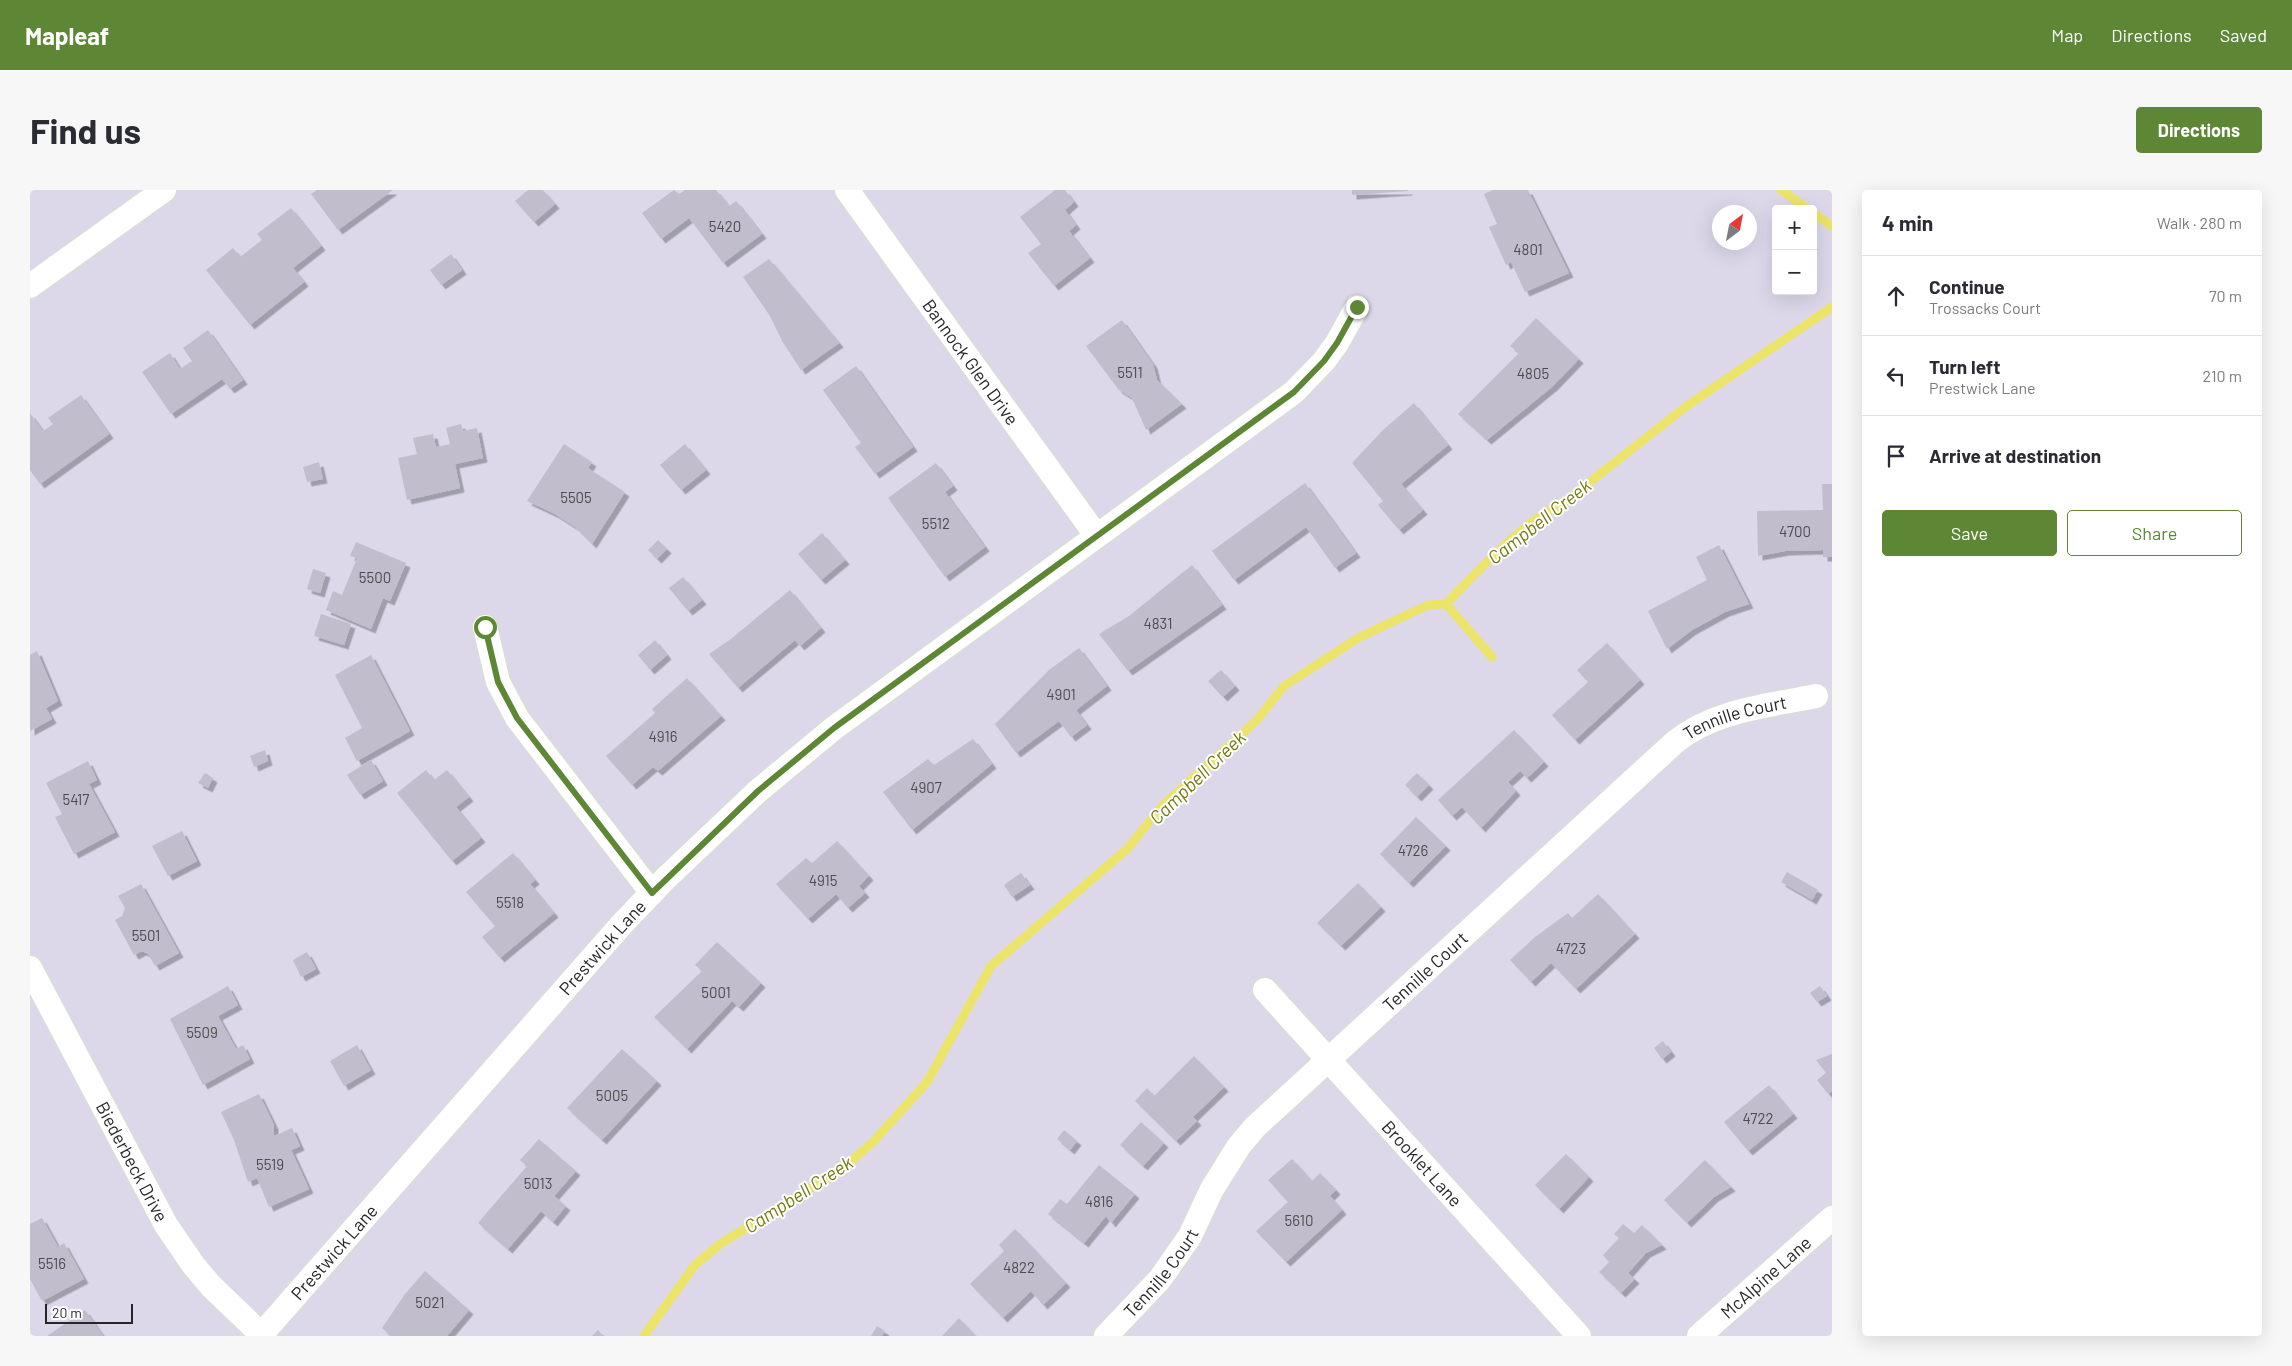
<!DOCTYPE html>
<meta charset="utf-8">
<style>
:root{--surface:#fff;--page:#f7f7f7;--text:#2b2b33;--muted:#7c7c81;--line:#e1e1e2;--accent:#5d8735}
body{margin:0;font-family:Barlow,sans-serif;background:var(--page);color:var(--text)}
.controls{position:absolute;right:15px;top:15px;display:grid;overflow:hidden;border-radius:5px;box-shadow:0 5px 20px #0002}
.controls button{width:45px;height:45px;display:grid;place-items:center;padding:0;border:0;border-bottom:1px solid var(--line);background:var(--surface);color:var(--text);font:25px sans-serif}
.compass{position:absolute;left:1682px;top:15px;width:45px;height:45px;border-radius:50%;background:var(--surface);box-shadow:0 5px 20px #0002;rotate:32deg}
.scale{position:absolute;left:15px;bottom:12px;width:88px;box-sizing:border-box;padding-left:5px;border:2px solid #272727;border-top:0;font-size:14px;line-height:18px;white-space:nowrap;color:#272727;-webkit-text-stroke:4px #fff;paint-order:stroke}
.stop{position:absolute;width:15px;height:15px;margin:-11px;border:4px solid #5d8735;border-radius:50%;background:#fff}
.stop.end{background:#5d8735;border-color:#fff;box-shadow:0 1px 5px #0008}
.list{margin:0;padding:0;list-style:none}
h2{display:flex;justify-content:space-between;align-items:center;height:65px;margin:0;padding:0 20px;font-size:21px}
h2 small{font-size:16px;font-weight:400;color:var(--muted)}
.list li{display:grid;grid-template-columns:32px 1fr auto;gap:15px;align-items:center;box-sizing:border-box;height:80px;padding:0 20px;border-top:1px solid var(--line)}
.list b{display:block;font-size:19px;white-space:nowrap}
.list p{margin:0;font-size:16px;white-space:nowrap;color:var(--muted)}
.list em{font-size:16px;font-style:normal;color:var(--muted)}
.actions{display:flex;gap:10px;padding:15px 20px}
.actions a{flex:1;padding:11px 0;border:1px solid var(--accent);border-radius:5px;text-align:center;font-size:18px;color:var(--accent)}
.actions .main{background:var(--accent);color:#fff}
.icon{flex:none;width:28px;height:28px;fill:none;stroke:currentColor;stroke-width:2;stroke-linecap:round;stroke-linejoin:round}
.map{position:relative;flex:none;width:1802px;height:1146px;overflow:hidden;border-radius:5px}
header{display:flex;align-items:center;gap:30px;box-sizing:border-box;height:70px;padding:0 25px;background:var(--accent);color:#fff}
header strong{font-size:24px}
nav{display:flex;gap:28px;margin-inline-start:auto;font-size:18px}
.intro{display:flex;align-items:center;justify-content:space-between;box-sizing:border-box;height:120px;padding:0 30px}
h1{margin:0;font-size:35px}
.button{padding:12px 22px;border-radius:5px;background:var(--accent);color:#fff;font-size:18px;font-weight:700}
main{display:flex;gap:30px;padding:0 30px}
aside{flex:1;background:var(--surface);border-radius:5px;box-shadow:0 5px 20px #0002}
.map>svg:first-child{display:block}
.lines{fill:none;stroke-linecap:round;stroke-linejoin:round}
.stream{stroke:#ece46a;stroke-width:9}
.building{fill:#c1bdcc;filter:url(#shadow)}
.minor-casing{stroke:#d7e0cd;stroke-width:26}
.minor{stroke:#fff;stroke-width:24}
.route{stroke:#5d8735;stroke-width:6}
.labels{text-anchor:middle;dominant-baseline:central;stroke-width:4;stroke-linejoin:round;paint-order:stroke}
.number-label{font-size:15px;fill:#4e4c50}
.street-label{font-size:18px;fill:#272727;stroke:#fff}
.water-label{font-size:19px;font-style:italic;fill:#77790f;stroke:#fff}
</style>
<header>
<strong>Mapleaf</strong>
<nav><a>Map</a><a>Directions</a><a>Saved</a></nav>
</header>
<div class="intro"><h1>Find us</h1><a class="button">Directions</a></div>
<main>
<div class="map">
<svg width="1802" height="1146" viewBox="0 0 1802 1146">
<defs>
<filter id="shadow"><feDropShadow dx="4.5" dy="4.5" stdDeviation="0" flood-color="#0004"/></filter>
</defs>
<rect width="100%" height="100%" fill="#dcd8ea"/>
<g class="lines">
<g class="stream">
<polyline points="1751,0 1778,19"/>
<polyline points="1783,23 1802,36"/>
<polyline points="1416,414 1462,467"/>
<path d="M 614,1146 L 665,1075 L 690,1054 L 811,980 L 843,952 L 897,892 L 961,776 L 1097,659 L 1132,616 L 1226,531 L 1254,496 L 1328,448 L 1398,415 L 1416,414 C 1453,376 1489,335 1537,310 L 1654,218 L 1802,117"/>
</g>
</g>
<g class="building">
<polygon points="287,0 363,0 308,40 281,4"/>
<polygon points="498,0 513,0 525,14 504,32 485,11"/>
<polygon points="644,0 649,4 655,0 686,0 699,16 706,11 732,44 693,73 659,28 631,49 612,23"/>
<polygon points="1025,0 1035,0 1044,12 1035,20 1046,35 1039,41 1060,68 1024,96 998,63 1011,54 990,27"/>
<polygon points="1322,0 1378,0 1378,1 1322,5"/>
<polygon points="1463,0 1498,0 1539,83 1495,102 1481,72 1476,75 1459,37 1467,34 1454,4"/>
<polygon points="261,18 291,56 263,78 274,92 220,135 176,80 203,58 210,67 232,50 227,44"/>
<polygon points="421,64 432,80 411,95 400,80"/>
<polygon points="739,69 809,153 771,180 752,151 740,126 713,87"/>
<polygon points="1506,128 1549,169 1523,196 1457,250 1428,224 1489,163 1480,156"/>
<polygon points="1092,130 1123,174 1127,190 1152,214 1116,240 1102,208 1088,199 1056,156"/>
<polygon points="178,140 213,190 200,199 192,189 141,224 112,182 140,163 150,179 162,171 153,158"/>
<polygon points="826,176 883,257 845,284 825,257 831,253 793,200"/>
<polygon points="51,205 79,244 10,294 0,280 0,223 13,241 23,234 18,228"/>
<polygon points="1384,213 1418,255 1371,294 1393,320 1369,340 1348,315 1353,311 1322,273 1353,240"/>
<polygon points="431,234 433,241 447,238 453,268 425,274 430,298 377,310 368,268 387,264 383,248 403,244 406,257 420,254 416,238"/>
<polygon points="534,254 562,272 558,278 595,302 562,354 545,337 525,324 497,311"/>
<polygon points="655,254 676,280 651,300 630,275"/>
<polygon points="289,272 293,289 277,292 273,277"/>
<polygon points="906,273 923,296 915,302 955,357 915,387 858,308"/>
<polygon points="1275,293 1326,363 1305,378 1276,337 1204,390 1182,361"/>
<polygon points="1792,294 1802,294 1802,367 1793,367 1793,360 1755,361 1728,366 1727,321 1793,320"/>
<polygon points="792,343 815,370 791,390 768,364"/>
<polygon points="628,350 637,359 627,369 618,360"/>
<polygon points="326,352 376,373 360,411 353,408 341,439 296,420 303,401 312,405 327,368 320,366"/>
<polygon points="1689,355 1719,414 1695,422 1662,440 1637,459 1618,421 1677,390 1666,367"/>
<polygon points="1162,375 1192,415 1098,481 1069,444 1099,426"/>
<polygon points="283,379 296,383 290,403 277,399"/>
<polygon points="653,387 672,410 658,421 639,398"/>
<polygon points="760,400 791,438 770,456 765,450 708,498 679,464 701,449"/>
<polygon points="291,424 321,434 314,455 284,446"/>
<polygon points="625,450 637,465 620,480 608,465"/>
<polygon points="1577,453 1610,490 1545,550 1522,525 1558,492 1547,480"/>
<polygon points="1049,458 1077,496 1046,520 1057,535 1041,547 1029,531 986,563 965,534 1019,480"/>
<polygon points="7,461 28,511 16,518 22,529 0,541 0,465"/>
<polygon points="341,465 380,541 327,571 315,548 332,538 305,485"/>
<polygon points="1191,480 1205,496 1193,507 1178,491"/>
<polygon points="657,488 691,526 628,581 623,577 602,595 576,566 625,523 622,519"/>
<polygon points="1484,540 1514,572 1497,588 1490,581 1478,592 1486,601 1451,638 1432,617 1422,626 1408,610"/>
<polygon points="943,549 962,574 882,640 853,602 898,569 904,575"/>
<polygon points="235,560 238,571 224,577 220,566"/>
<polygon points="341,570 353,591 330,605 317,585"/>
<polygon points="58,571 67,590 59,594 85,642 44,664 25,627 32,624 16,593"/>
<polygon points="396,580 404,590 417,580 439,607 426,617 451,648 422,671 367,603"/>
<polygon points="175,583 183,588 178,598 168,593"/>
<polygon points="1387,583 1399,595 1387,607 1375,595"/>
<polygon points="1386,627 1416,656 1379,693 1350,664"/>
<polygon points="152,641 167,671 138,686 122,656"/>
<polygon points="807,651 839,686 829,696 835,703 818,718 806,704 778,729 746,694 776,668 782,673"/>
<polygon points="483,663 505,690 500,694 524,723 470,768 452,747 465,736 436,702"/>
<polygon points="1757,682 1788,700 1782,710 1751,692"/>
<polygon points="991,683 1000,695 982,707 974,695"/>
<polygon points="1328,693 1351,717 1311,756 1287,733"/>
<polygon points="111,694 149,763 125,776 118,764 112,761 104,765 85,730 92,726 95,718 88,706"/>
<polygon points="1568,704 1605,744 1546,799 1521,773 1501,792 1480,770 1505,747 1538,723 1542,728"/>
<polygon points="687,752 731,793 709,817 702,811 657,859 624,827 672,781 665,775"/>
<polygon points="277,762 286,779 271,787 263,770"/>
<polygon points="198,796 208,815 188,826 206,859 213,855 220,869 173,895 140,829"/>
<polygon points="1790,796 1797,806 1787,812 1780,803"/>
<polygon points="1633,851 1641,862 1632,869 1624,858"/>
<polygon points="327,855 341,880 314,896 300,871"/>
<polygon points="592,859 627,891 572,950 537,918"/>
<polygon points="1802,864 1802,901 1798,904 1787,890 1796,883 1786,870"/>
<polygon points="1164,866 1194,897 1163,927 1167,931 1146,951 1105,911 1117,898 1124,906"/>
<polygon points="1739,895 1763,924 1718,961 1694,932"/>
<polygon points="229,904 244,935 244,946 262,938 270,956 261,960 279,999 239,1017 227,988 218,992 204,950 191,922"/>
<polygon points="1111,932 1134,953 1113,976 1090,955"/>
<polygon points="1034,940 1047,951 1040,960 1027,949"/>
<polygon points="509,949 546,981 524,1006 536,1016 523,1032 511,1021 478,1059 448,1033 497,976 490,970"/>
<polygon points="1536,964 1559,987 1529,1019 1505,995"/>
<polygon points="1262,969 1282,991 1290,983 1306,1000 1300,1006 1312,1020 1256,1072 1226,1041 1258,1012 1238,990"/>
<polygon points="1675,970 1701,997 1684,1007 1657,1033 1634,1010"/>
<polygon points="1069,975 1105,1004 1081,1033 1076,1026 1054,1053 1018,1024 1030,1009 1037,1014"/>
<polygon points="12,1028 28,1057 34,1053 54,1089 12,1111 0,1089 0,1034"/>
<polygon points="1593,1034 1604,1043 1612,1035 1632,1055 1616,1063 1598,1083 1605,1089 1591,1103 1569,1082 1579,1072 1573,1065 1589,1048 1584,1044"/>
<polygon points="985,1039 1036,1093 1013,1115 1001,1101 973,1128 940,1094 974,1061 969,1055"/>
<polygon points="395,1081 439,1120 417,1146 361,1146 352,1138 375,1104"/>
<polygon points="55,1120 73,1146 17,1146"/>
<polygon points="929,1128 946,1146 912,1146"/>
<polygon points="847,1136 855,1141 852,1146 841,1146"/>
<polygon points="568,1140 573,1146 562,1146"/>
</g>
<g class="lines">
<g class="minor-casing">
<g id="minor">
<path id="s1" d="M 817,0 L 1066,345"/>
<polyline points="0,96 134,0"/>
<polyline points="455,437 468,492 487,528 622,703"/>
<path id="s2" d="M 0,778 L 136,1035 L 164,1076 L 181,1096 L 232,1145"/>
<path id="s3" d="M 1235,800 L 1549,1146"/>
<path id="s4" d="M 230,1146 L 592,734 L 635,689 L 728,601 L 804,538 L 1264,202 L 1294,171 L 1307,153 L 1327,117"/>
<path id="s5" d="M 1076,1146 L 1130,1089 L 1160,1046 L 1182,999 L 1209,956 L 1225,937 L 1645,552 C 1685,520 1737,516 1786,506"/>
<path id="s6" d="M 1669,1146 L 1802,1028"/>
</g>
</g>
<use href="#minor" class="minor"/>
</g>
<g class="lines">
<polyline class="route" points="455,437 468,492 487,528 622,703 728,601 804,538 1264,202 1294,171 1307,153 1327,117"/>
</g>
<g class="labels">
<g class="number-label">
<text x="695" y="36">5420</text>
<text x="1498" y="59">4801</text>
<text x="1100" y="182">5511</text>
<text x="1503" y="183">4805</text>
<text x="546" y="307">5505</text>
<text x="906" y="333">5512</text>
<text x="1765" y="341">4700</text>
<text x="345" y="387">5500</text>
<text x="1128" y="433">4831</text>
<text x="1031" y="504">4901</text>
<text x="633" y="546">4916</text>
<text x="896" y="597">4907</text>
<text x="46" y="609">5417</text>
<text x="1383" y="660">4726</text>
<text x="793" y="690">4915</text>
<text x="480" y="712">5518</text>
<text x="116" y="745">5501</text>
<text x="1541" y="758">4723</text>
<text x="686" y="802">5001</text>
<text x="172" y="842">5509</text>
<text x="582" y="905">5005</text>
<text x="1728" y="928">4722</text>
<text x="240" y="974">5519</text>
<text x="508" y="993">5013</text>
<text x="1069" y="1011">4816</text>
<text x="1269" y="1030">5610</text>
<text x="22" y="1073">5516</text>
<text x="989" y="1077">4822</text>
<text x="400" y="1112">5021</text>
</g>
<g class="street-label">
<text stroke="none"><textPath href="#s1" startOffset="212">Bannock Glen Drive</textPath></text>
<text stroke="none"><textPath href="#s5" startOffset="894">Tennille Court</textPath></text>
<text stroke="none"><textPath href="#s4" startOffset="518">Prestwick Lane</textPath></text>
<text stroke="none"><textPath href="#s5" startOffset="489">Tennille Court</textPath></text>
<text stroke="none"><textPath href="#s2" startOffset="219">Biederbeck Drive</textPath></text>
<text stroke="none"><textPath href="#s3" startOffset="234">Brooklet Lane</textPath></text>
<text stroke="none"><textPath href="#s4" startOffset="112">Prestwick Lane</textPath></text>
<text stroke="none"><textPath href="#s5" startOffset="84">Tennille Court</textPath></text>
<text stroke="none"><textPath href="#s6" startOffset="89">McAlpine Lane</textPath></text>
</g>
<g class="water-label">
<text transform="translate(1509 331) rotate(-38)">Campbell Creek</text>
<text transform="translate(1167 587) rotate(-44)">Campbell Creek</text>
<text transform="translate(768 1004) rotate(-33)">Campbell Creek</text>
</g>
</g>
</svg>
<div class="controls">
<button>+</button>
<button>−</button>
</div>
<svg class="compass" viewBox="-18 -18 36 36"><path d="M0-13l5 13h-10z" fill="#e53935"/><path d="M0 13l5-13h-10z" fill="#7c7c81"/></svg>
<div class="scale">20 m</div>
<div class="stop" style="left:455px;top:437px"></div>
<div class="stop end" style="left:1327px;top:117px"></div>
</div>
<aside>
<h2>4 min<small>Walk · 280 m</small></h2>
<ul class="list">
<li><svg class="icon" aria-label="ahead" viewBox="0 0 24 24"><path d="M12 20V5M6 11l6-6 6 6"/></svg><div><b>Continue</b><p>Trossacks Court</p></div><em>70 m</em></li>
<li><svg class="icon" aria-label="left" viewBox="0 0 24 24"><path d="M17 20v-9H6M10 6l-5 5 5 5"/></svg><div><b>Turn left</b><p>Prestwick Lane</p></div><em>210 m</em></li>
<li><svg class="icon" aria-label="arrive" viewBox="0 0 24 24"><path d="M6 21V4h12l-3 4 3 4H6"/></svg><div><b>Arrive at destination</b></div></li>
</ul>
<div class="actions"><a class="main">Save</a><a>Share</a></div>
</aside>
</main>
